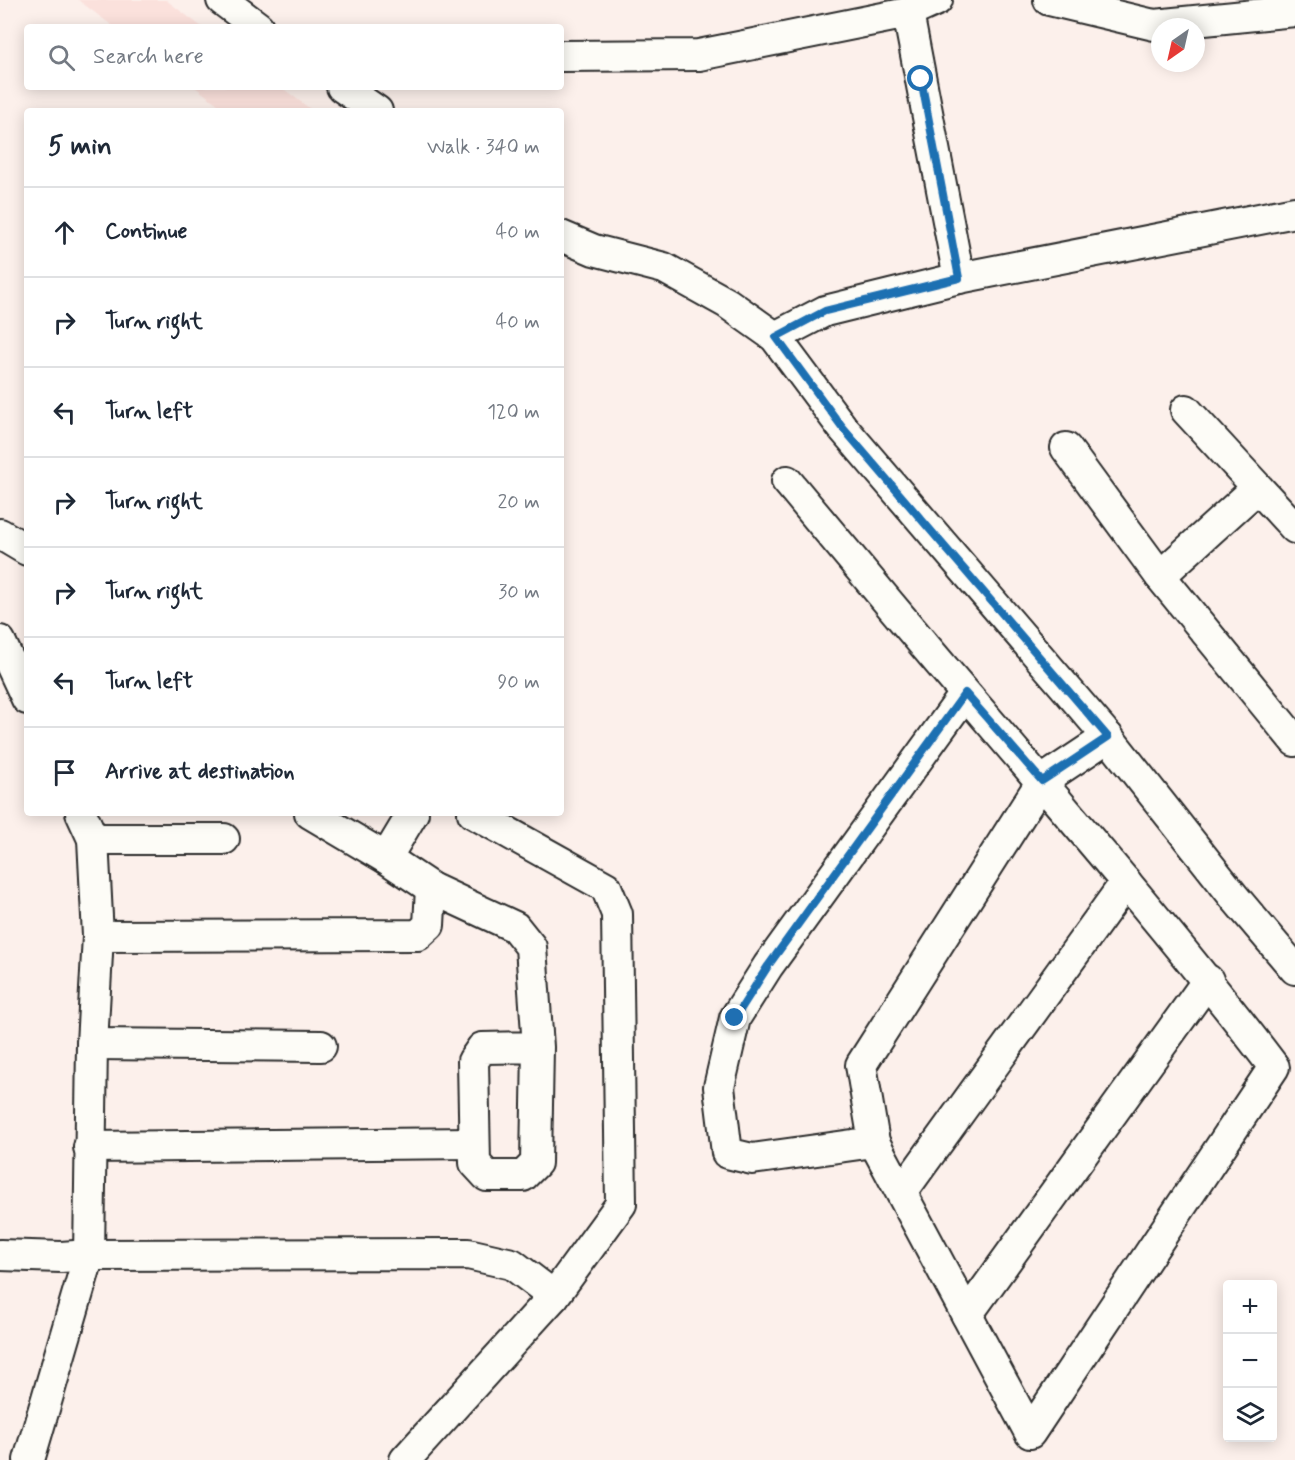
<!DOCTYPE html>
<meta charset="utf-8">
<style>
:root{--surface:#fff;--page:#f2f2f3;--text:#1f2937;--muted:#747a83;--line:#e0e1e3}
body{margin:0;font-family:Mynerve,sans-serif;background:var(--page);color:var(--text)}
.controls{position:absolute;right:18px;bottom:18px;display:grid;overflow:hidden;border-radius:6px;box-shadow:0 3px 15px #0003}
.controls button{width:54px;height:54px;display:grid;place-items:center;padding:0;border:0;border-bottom:2px solid var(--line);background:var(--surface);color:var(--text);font:30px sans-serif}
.compass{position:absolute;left:1151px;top:18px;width:54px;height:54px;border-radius:50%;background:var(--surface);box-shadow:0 3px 15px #0003;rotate:214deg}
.stop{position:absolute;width:18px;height:18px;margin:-14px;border:4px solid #1f6fb2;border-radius:50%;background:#fff}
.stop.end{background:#1f6fb2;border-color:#fff;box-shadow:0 2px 6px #0008}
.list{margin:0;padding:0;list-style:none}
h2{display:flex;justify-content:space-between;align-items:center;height:78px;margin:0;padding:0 24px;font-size:26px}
h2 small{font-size:20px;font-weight:400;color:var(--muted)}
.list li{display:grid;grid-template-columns:39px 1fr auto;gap:18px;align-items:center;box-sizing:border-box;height:90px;padding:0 24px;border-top:2px solid var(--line)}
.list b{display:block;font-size:22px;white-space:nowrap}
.list em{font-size:20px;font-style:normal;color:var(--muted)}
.icon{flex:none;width:33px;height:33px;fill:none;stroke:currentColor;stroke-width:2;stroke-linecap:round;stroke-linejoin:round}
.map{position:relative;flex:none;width:1295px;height:1460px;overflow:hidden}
.search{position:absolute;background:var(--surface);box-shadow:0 3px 15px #0003;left:24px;top:24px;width:540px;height:66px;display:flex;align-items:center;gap:15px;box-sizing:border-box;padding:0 21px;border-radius:6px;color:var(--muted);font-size:22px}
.panel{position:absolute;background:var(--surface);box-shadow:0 3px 15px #0003;left:24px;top:108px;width:540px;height:708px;border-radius:6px}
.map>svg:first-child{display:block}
.built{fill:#fbe1dc}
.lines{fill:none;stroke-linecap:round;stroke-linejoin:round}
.street-casing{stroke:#2b2b2b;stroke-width:34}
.street{stroke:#fdfcf7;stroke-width:30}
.route{stroke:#1f6fb2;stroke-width:8}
</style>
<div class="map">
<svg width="1295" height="1460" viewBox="0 0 1295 1460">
<rect width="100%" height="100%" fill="#fcf0eb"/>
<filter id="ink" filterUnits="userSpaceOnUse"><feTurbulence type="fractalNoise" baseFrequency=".0167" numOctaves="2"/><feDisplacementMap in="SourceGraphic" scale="12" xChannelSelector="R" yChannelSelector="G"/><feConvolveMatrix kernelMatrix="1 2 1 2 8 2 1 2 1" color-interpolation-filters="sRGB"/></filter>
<g filter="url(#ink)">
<g class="built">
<polygon points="78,0 166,0 202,27 114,27"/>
<polygon points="195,87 281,87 313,111 227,111"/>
</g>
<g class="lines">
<g class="street-casing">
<g id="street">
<polyline points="222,0 258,27"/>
<polyline points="1049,0 1154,25 1295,11"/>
<polyline points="561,56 699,55 908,13 937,0"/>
<polyline points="342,87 377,111"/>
<polyline points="561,236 594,250 664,268 727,303 775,337 842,427 1108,737 1235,898 1295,969"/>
<polyline points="959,278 1295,212"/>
<polyline points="775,337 825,311 959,278 908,13"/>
<polyline points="1186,410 1295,528"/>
<polyline points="1066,448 1160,576 1295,741"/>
<path d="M 787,481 C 846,552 905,623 965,693 C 1070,816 1176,938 1274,1067 L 1030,1433 L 874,1142 L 861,1065 L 1042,781 L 1108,737"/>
<polyline points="0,534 27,550"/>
<polyline points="1160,576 1257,488"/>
<polyline points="0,641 27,699"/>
<polyline points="310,813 386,858 431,888 515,927 531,947 538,1047 536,1163 523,1176 487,1176 475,1163 473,1061 482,1048 538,1047"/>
<polyline points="93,839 224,839"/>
<polyline points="386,858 413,813"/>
<polyline points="98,936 418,935 429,925 431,888"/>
<polyline points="92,1044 321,1046"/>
<polyline points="874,1142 752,1159 727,1153 719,1087 735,1018 768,966 965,694"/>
<polyline points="89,1147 474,1143"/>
<polyline points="902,1192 1126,882"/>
<polyline points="0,1255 61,1257 89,1255 468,1254 512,1264 554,1296"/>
<polyline points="967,1315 1208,980"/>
<polyline points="29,1460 89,1255 92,1044 98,936 93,839 81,813"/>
<polyline points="405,1460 554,1296 621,1204 617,914 606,887 473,813"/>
</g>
</g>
<use href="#street" class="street"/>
</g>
</g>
<g class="lines" filter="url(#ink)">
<polyline class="route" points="735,1018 768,966 965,693 1042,781 1108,737 842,427 776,337 825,311 959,278 921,79"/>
</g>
</svg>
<div class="controls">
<button>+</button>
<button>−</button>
<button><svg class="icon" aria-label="layers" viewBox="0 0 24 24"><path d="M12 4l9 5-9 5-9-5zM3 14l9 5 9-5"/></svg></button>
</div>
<svg class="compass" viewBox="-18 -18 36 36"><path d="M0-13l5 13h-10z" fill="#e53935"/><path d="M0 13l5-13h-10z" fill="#747a83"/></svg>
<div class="stop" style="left:921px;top:79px"></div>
<div class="stop end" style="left:735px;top:1018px"></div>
<div class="search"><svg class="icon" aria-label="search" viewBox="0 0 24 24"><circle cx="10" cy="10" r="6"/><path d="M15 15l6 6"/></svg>Search here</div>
<section class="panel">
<h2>5 min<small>Walk · 340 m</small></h2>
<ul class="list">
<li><svg class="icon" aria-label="ahead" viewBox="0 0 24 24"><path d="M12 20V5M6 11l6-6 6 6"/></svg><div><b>Continue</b></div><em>40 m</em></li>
<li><svg class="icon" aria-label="right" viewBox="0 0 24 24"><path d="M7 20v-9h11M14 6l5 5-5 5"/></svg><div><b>Turn right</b></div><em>40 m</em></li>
<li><svg class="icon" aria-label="left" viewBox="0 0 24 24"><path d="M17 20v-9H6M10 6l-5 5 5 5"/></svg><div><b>Turn left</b></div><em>120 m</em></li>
<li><svg class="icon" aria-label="right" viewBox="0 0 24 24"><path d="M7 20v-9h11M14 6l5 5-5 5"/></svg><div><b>Turn right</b></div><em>20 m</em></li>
<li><svg class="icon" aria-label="right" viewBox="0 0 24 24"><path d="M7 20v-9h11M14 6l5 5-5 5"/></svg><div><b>Turn right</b></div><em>30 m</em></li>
<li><svg class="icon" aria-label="left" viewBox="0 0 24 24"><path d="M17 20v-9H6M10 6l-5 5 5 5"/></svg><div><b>Turn left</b></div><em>90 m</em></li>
<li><svg class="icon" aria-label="arrive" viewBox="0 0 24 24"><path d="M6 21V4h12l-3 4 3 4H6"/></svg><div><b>Arrive at destination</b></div></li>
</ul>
</section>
</div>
